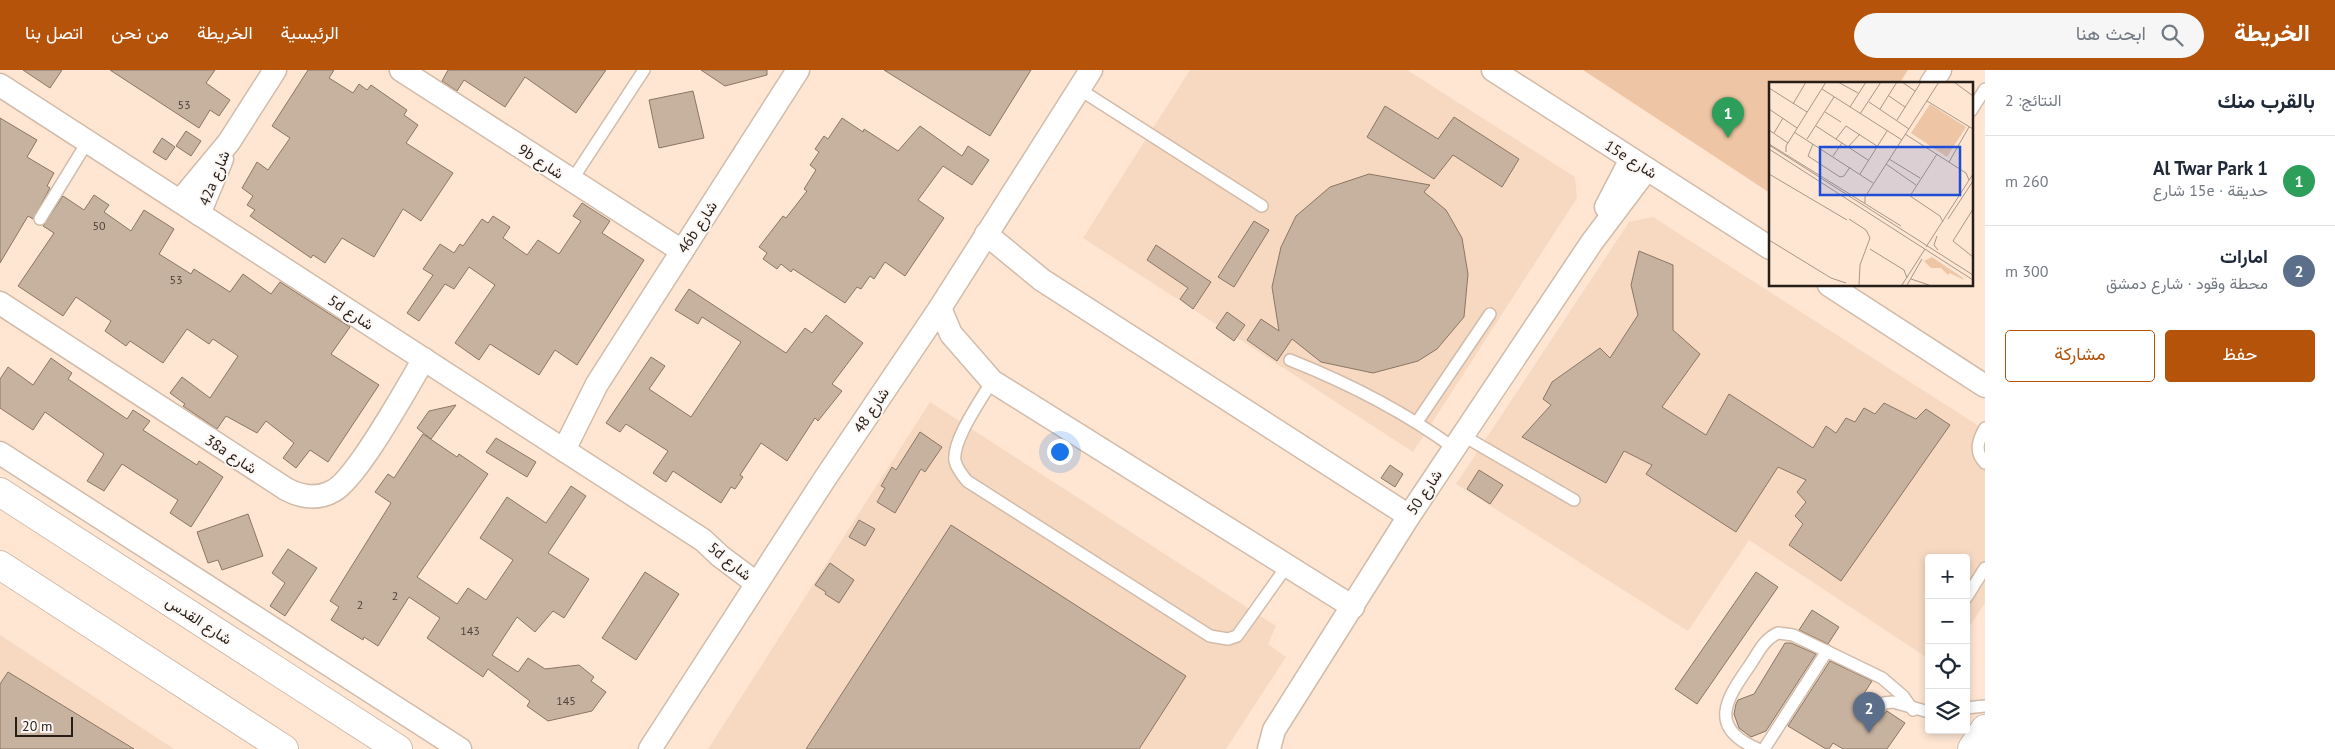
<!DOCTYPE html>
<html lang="ar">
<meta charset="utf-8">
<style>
:root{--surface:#fff;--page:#f6f6f7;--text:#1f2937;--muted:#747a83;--line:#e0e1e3;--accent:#b45309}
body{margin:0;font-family:"PT Sans",Vazirmatn,sans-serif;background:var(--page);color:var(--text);direction:rtl}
.controls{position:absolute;right:15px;bottom:15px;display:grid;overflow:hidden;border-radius:5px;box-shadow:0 2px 8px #0003}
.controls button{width:45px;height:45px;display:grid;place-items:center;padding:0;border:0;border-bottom:1px solid var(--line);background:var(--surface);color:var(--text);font:25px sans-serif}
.scale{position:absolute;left:15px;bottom:12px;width:58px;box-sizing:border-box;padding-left:5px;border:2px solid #271e18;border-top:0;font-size:14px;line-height:18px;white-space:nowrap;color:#271e18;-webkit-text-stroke:4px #fcf7f4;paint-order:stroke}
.you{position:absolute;left:1059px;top:381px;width:18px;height:18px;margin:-12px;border:4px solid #fff;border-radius:50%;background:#1a73e8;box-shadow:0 0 0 8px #1a73e833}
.badge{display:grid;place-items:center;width:32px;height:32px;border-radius:50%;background:var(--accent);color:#fff;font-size:16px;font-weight:700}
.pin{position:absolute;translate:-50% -41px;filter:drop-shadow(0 1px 2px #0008)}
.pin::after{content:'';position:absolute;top:26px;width:18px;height:15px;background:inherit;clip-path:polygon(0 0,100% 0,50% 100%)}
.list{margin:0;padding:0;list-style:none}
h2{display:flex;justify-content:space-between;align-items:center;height:65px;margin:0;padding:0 20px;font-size:21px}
h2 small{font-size:16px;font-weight:400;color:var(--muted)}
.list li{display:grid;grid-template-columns:32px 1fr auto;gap:15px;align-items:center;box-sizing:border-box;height:90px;padding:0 20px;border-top:1px solid var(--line)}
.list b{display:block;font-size:19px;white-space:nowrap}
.list p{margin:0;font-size:16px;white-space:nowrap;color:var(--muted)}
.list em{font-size:16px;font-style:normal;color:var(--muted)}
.actions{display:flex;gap:10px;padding:15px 20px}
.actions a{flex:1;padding:11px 0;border:1px solid var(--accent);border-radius:5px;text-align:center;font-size:18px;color:var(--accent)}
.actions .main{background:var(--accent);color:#fff}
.icon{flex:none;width:28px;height:28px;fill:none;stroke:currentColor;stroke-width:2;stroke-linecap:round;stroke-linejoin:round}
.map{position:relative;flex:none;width:1985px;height:679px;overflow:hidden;direction:ltr}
header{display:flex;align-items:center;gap:30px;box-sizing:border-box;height:70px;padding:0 25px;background:var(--accent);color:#fff}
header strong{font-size:24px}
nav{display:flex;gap:28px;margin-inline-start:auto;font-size:18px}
.search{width:350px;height:45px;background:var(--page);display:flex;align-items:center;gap:12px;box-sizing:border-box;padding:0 18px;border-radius:28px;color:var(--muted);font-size:19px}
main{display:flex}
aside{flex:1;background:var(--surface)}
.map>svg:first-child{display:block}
.built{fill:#f7d9c2}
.green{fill:#efc6a5}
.building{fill:#c7b19f;stroke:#8b7665}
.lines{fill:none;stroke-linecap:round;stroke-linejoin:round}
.lane-casing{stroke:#d2bba9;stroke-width:14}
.street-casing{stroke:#d2bba9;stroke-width:25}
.secondary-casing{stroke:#d2bba9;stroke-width:30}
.lane{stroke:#fff;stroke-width:11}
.street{stroke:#fff;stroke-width:22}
.secondary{stroke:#fff;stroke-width:28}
.labels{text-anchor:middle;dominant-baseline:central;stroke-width:4;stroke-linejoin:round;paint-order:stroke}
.number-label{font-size:12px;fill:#4f433a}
.street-label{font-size:15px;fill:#271e18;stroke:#fcf7f4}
.inset-road{fill:none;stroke:#a89688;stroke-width:1}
.view{fill:#1d4ed8;fill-opacity:0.15;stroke:#1d4ed8;stroke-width:2.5}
.inset-edge{fill:none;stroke:#271e18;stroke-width:2.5}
</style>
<header>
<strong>الخريطة</strong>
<div class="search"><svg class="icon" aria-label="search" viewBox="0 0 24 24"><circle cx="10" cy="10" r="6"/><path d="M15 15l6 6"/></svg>ابحث هنا</div>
<nav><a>الرئيسية</a><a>الخريطة</a><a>من نحن</a><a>اتصل بنا</a></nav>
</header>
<main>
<aside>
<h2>بالقرب منك<small>النتائج: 2</small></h2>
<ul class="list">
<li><span class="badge" style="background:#2e9e5b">1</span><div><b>Al Twar Park 1</b><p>حديقة · 15e شارع</p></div><em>260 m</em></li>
<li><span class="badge" style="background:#5c6f8a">2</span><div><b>امارات</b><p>محطة وقود · شارع دمشق</p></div><em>300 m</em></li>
</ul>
<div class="actions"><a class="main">حفظ</a><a>مشاركة</a></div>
</aside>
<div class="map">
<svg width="1985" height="679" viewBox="0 0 1985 679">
<rect width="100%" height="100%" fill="#fee6d3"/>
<g class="built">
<polygon points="1190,0 1407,0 1575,107 1577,128 1413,382 1083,168"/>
<polygon points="1653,147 1985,360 1985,533 1966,562 1966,488 1929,488 1929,589 1749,470 1688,561 1456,414 1629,152"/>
<polygon points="930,332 1276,556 1268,574 1286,587 1226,679 708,679"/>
<polygon points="0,565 174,679 0,679"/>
</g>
<polygon class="green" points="1583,0 1908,0 1899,14 1770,14 1770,123"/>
<g class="building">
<polygon points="23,0 62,0 50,18"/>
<polygon points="110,0 215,0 206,13 230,30 219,46 210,40 199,58"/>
<polygon points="308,0 334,0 329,8 353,23 359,14 367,20 371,15 407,40 404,45 418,55 406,73 453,103 421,151 403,139 374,187 342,168 325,193 313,185 311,188 250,146 255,140 247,135 253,126 242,118 257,92 268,100 290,68 272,56"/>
<polygon points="448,0 606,0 576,43 525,7 505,37 464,10 457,21 442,11"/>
<polygon points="701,0 767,0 767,5 725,16"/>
<polygon points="884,0 1031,0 990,66"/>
<polygon points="693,21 704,68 659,78 649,30"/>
<polygon points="1385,36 1438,69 1454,47 1519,89 1502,117 1453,85 1434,109 1367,67"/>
<polygon points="0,48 37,70 27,87 54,103 47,116 50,118 33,149 28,146 0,193"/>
<polygon points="842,48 863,62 864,59 898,81 920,56 962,86 968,76 989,90 972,115 943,96 918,130 944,148 905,206 885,192 874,209 870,206 861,219 857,217 845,233 793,199 791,202 781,194 777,199 763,189 767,183 759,177 783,146 786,148 807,121 804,119 816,100 810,95 819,82 815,79 824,66 828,69"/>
<polygon points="186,61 201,71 191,86 176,76"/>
<polygon points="162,68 175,77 166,90 153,82"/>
<polygon points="1369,104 1430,115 1424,122 1446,140 1462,168 1468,204 1464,247 1437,279 1418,291 1373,303 1321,292 1292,269 1277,291 1247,270 1261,249 1279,261 1272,217 1281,177 1296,146 1330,117"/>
<polygon points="94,125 109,135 104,142 131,161 144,140 174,159 159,184 191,204 194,199 230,222 243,204 271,224 280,212 350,257 331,284 379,315 328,392 310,380 296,398 283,388 294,373 266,351 257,363 226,346 217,359 183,336 185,334 170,323 182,307 210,328 238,286 213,269 209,274 187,259 163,293 130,271 126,276 105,261 111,251 76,227 63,246 18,216 54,163 43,156 63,126 84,140"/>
<polygon points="582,133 610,151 602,163 644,190 577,295 555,280 539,305 490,274 479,290 455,273 495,215 469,197 454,219 445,214 419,251 407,243 433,205 423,199 440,174 454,183 460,174 463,176 482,149 488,153 493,146 510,157 503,168 527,185 538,170 559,184 581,151 573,146"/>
<polygon points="1254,151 1269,160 1234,217 1218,207"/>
<polygon points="1156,175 1211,212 1193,239 1180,229 1188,218 1147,190"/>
<polygon points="1639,181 1673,195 1673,260 1700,284 1662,337 1706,365 1729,324 1813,378 1826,356 1836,363 1846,348 1855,352 1864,338 1875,344 1884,333 1916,349 1926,339 1950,355 1841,511 1789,475 1803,454 1795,446 1806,432 1797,422 1806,410 1778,397 1736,462 1646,404 1652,395 1624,381 1606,413 1522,367 1551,335 1543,329 1552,312 1600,278 1610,288 1638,245 1631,215"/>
<polygon points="689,219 786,283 805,258 812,263 826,245 863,273 832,314 842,321 818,351 815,348 787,391 761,373 740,405 743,407 735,419 731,417 721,433 673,401 666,412 653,403 668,381 626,354 620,362 606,353 651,287 665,296 649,319 691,347 741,272 702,247 698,254 675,240"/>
<polygon points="1227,242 1245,255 1234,271 1216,258"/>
<polygon points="51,288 72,303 68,309 127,349 133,340 150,351 143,360 197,395 199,391 223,407 191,457 170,443 178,430 122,394 104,421 87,411 104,384 45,342 33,360 0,338 0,309 8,297 33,315"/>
<polygon points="456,335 431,369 417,358 429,341"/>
<polygon points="920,362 942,377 925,402 921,399 895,443 877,432 885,418 881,416 892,397 896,400"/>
<polygon points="423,364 457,387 459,384 488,404 417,507 457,534 468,518 486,530 513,490 480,468 507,427 546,453 571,416 586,426 548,483 589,509 564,548 553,541 535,562 517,547 492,585 518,602 528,588 545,599 579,595 594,607 591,611 606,622 592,641 548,651 527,636 530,631 488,599 483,607 427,568 440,548 409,527 378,576 364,567 363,570 331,550 339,537 330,531 391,433 375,422 388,404 394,408"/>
<polygon points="496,368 536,392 527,407 486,382"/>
<polygon points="1390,395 1403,404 1395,417 1381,408"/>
<polygon points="1479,400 1503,415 1490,434 1467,419"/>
<polygon points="248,444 263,486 222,500 218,490 208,493 197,462"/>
<polygon points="859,450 875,459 865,476 849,467"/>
<polygon points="951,455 1186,606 1139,679 806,679"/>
<polygon points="288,479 317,498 285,546 270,536 285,513 272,503"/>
<polygon points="830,493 854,510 839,533 825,524 826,522 815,515"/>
<polygon points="645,502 679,524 636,590 602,568"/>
<polygon points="1756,502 1778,517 1697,634 1675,619"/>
<polygon points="1812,540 1839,557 1828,574 1799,560"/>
<polygon points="1785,573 1791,573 1816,584 1766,661 1751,667 1739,658 1734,644 1736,634 1738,630 1754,624"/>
<polygon points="1830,591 1872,611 1863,625 1874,633 1863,647 1865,655 1873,656 1887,641 1905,653 1887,679 1843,679 1833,673 1829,679 1826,679 1788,656"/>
<polygon points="8,602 134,679 0,679 0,614"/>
</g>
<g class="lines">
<g class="lane-casing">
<g id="lane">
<polyline points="1079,19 1262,136"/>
<polyline points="1971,41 1985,19"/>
<polyline points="572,110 644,0"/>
<polyline points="40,149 88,71"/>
<path d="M 1290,290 C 1348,313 1403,341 1454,378"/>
<path d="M 992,311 C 981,330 952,370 955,391 C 957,399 962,405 967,411 L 1210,566 L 1228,569 L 1237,566 L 1287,496"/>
<polyline points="1417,352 1490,244"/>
<path d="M 1985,358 C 1978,370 1974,382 1985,393"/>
<polyline points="1462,365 1574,430"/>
<polyline points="1966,528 1985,498"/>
<polyline points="1966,638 1985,636"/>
<polyline points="1870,649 1884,633 1893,632 1929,642"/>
<path d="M 1758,679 C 1707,658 1726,629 1750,595 C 1758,583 1764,569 1778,563 L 1793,565 L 1882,608 L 1903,626 L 1913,640"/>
<polyline points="1764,679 1827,581"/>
</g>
</g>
<g class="street-casing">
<g id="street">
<polyline points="401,0 682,181"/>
<polyline points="1493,0 1770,178"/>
<polyline points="1931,14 1940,0"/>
<polyline points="0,15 703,470 720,486 756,513"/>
<polyline points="180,131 229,72 275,0"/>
<polyline points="1606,137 1631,89"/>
<polyline points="199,144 222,89"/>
<polyline points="986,164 1042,210 1409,446"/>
<polyline points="1829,215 1985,316"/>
<path d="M 0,233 L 286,419 C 301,427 317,430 333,421 C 357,409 407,317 424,289"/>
<polyline points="940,238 951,264 992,311 1353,537"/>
<polyline points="564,380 597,314 798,0"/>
<polyline points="0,383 460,679"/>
<polyline points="650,679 824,410 940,238 1091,0"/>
<polyline points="1269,679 1274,660 1409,446 1592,172 1647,99"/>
</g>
</g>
<g class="secondary-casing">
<g id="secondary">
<polyline points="0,422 398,679"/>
<polyline points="0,495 284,679"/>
<polyline points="1972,679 1985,659"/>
</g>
</g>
<use href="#lane" class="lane"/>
<use href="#street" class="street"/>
<use href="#secondary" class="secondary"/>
</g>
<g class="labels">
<g class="number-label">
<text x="184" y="34">53</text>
<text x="99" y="155">50</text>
<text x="176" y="209">53</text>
<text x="395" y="525">2</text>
<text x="360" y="534">2</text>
<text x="470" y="560">143</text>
<text x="566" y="630">145</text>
</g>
<g class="street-label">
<text transform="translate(1631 89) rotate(32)">15e شارع</text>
<text transform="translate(541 91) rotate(33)">9b شارع</text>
<text transform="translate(214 108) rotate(-68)">42a شارع</text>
<text transform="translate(697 157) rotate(-57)">46b شارع</text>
<text transform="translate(351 242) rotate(33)">5d شارع</text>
<text transform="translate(871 340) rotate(-56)">شارع 48</text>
<text transform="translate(231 384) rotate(33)">38a شارع</text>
<text transform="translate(1424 422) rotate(-56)">شارع 50</text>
<text transform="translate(730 491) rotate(39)">5d شارع</text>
<text transform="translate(199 550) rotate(33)">شارع القدس</text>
</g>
</g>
<g transform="translate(1769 12)">
<rect width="204" height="204" fill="#fee6d3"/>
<path d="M 161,22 L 197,45 L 178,75 L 142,51 ZM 163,175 L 194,196 L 195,198 L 181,191 L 179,193 L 172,186 L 162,186 L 155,179 Z" fill="#efc6a5"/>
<path class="inset-road" d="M 69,0 L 89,11M 133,0 L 146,9M 185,0 L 204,14M 0,6 L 38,30M 53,7 L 133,58M 120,14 L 136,25M 158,19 L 204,47M 100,20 L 140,47M 24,22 L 37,0M 81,25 L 97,0M 0,27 L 28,46M 111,27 L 128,0M 56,30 L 72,40M 91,32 L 112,0M 128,38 L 152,0M 47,44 L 99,78M 0,48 L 19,61M 25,50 L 104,101M 5,51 L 14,36M 136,52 L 197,91 L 200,98M 38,57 L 65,15M 67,57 L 77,44 L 108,64M 0,62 L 132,144M 44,62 L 39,74 L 71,95 L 75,94 L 81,85M 0,63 L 204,193M 79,65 L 91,52M 0,67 L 204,198M 17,70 L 17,64 L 57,0M 168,72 L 141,114 L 171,134 L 174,140M 64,74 L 73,61M 120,77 L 151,96M 180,80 L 200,45M 117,82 L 147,103M 0,92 L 78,138M 91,92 L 118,49M 96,121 L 96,115 L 170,0M 204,127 L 184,159 L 204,175M 80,137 L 97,148 L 101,156 L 91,183 L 90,203M 179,137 L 204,99M 168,154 L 165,163 L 169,168M 0,158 L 62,196 L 77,201M 157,165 L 204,92M 101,167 L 135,188 L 138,196M 142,197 L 160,203M 133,203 L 156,167M 138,203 L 153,177"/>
<path class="view" d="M 51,65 L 191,65 L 191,113 L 51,113 Z"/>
<rect width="204" height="204" class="inset-edge"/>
</g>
</svg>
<div class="controls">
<button>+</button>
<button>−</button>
<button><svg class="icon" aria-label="locate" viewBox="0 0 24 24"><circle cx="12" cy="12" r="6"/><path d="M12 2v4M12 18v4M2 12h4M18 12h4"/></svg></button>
<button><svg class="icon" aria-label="layers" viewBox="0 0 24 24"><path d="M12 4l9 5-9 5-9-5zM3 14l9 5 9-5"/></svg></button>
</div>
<div class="scale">20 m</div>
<div class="you"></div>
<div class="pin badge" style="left:1728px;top:68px;background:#2e9e5b">1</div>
<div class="pin badge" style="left:1869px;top:663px;background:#5c6f8a">2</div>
</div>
</main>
